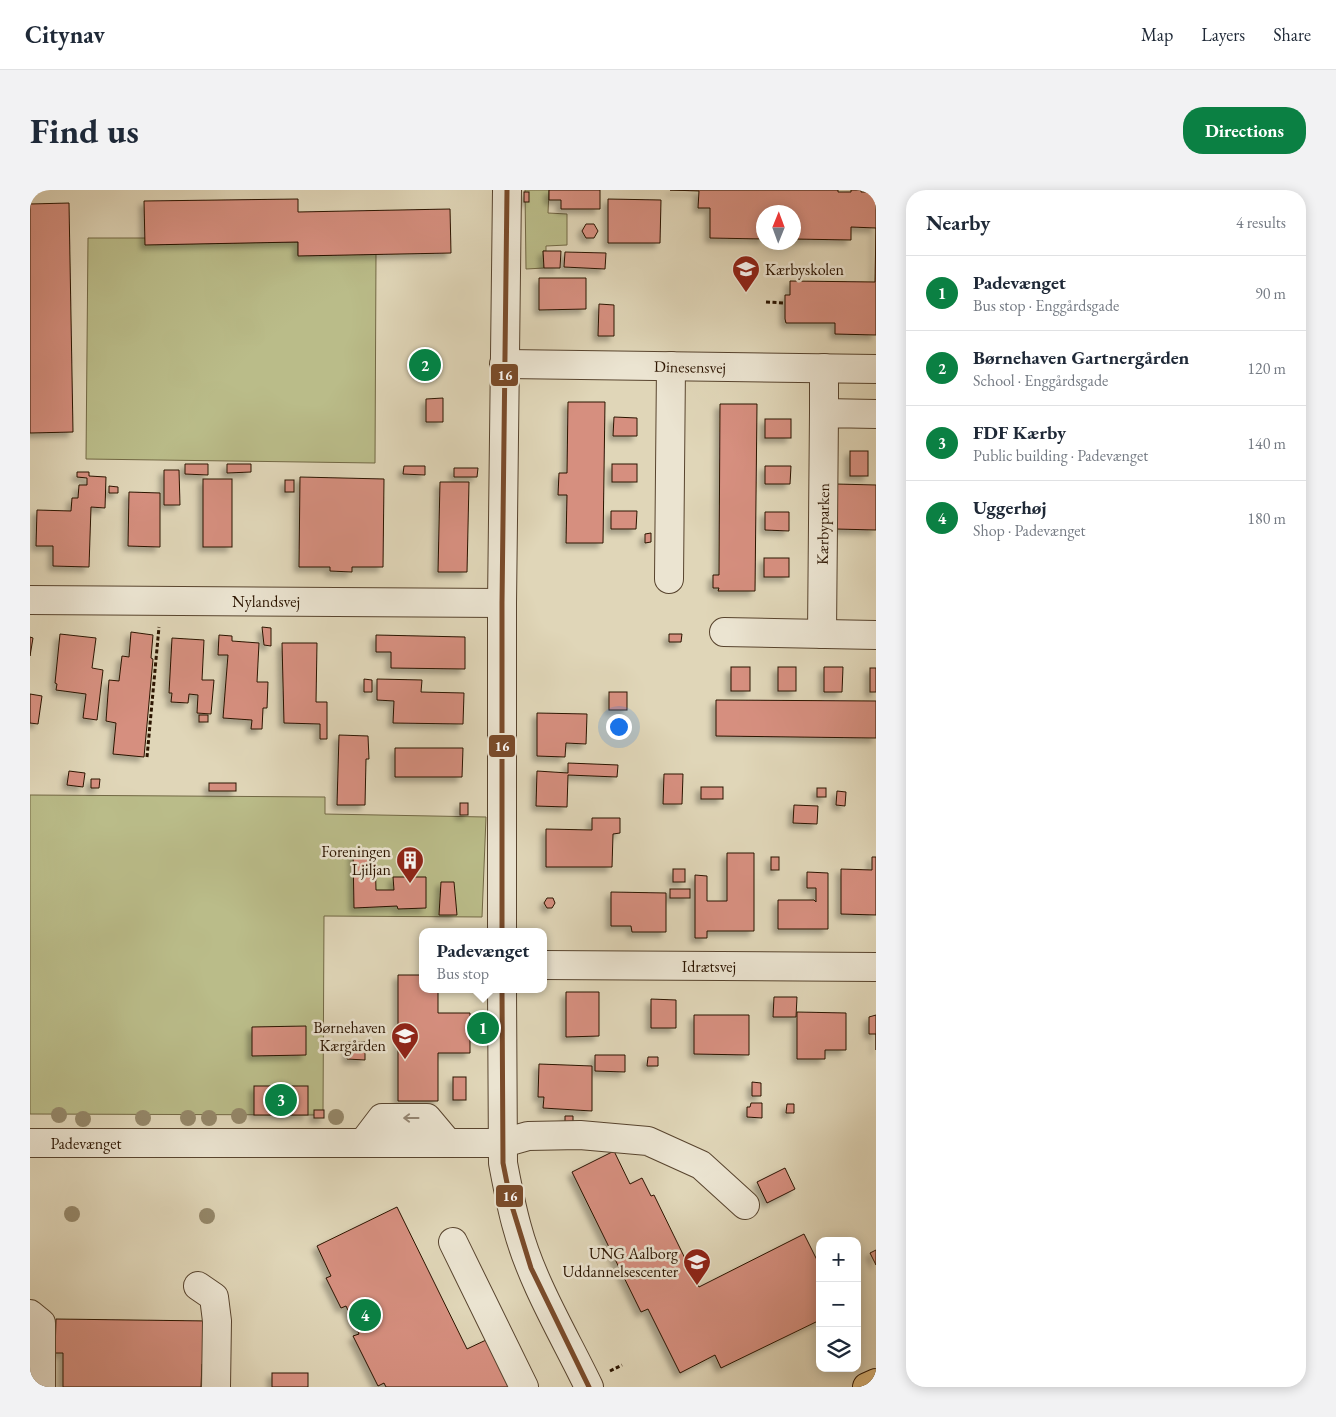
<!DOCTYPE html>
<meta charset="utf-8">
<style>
:root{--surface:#fff;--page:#f2f2f3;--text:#1f2937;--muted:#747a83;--line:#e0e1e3;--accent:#0b8043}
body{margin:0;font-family:"EB Garamond",serif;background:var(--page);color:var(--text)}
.controls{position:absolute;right:15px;bottom:15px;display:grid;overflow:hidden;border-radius:10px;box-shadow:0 2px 12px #0003}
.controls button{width:45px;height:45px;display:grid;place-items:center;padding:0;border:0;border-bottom:1px solid var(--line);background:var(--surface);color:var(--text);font:25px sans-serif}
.compass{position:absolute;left:726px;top:15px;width:45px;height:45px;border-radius:50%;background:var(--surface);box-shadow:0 2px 12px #0003;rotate:1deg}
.you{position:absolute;left:588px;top:536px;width:18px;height:18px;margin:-12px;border:4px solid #fff;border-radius:50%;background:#1a73e8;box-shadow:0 0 0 8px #1a73e833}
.badge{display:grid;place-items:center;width:32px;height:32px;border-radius:50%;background:var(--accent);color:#fff;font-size:16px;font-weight:700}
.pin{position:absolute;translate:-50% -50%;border:2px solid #fff;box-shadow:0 1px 5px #0006}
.popup{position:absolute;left:389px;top:738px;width:128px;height:65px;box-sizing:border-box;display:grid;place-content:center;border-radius:10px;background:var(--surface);filter:drop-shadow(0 1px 4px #0005);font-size:16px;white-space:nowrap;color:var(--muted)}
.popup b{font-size:19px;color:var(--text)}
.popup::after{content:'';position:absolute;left:50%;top:100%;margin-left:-10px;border:10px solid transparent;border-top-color:var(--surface)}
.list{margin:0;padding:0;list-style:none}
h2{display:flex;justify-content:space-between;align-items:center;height:65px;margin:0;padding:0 20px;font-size:21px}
h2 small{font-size:16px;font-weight:400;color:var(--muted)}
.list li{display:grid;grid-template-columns:32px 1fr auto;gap:15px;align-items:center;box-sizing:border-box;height:75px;padding:0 20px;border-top:1px solid var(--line)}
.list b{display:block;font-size:19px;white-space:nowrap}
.list p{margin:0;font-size:16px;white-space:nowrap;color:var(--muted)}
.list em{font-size:16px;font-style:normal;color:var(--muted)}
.icon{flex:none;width:28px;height:28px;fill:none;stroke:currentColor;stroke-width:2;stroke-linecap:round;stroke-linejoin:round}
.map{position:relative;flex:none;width:846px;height:1197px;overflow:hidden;border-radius:20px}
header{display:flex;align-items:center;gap:30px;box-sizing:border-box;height:70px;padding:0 25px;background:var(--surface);border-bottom:1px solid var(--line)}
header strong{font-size:24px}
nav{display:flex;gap:28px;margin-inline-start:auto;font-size:18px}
.intro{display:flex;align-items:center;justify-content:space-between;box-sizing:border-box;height:120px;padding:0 30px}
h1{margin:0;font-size:35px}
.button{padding:12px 22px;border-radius:20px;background:var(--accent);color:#fff;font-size:18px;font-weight:700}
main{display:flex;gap:30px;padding:0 30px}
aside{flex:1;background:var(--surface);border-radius:20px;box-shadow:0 2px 12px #0003}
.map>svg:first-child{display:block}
.green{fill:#babc89;stroke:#726844}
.building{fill:#d68f7f;stroke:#2b1400;filter:url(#shadow)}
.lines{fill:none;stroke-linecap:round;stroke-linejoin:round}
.minor-casing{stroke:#58442e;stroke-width:30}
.major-casing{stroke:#2b1400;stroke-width:30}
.path{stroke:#2b1400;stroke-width:3;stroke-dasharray:4 2.5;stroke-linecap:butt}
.minor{stroke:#ebe4d1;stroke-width:28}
.major{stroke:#e0bb7c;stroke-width:28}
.bus-1-casing{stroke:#ebe4d1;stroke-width:9}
.bus-1{stroke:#7a4b2a;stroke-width:5}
.tree{fill:#948769}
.oneway{stroke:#958673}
.labels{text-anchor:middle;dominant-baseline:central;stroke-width:5;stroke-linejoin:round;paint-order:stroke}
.poi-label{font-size:16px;fill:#2b1400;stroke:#ebe4d1;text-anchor:end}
.street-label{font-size:16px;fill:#2b1400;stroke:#ebe4d1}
.line-badge{stroke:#ebe4d1;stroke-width:2}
.badge-label{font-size:14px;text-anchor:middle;font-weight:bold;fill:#fff}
</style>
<header>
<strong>Citynav</strong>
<nav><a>Map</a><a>Layers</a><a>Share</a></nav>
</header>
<div class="intro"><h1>Find us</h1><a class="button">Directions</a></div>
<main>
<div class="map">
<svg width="846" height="1197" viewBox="0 0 846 1197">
<defs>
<filter id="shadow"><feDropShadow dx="-4.5" dy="4.5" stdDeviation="2.5" flood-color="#0004"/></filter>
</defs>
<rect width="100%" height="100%" fill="#e0d6b8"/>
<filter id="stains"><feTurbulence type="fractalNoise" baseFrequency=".004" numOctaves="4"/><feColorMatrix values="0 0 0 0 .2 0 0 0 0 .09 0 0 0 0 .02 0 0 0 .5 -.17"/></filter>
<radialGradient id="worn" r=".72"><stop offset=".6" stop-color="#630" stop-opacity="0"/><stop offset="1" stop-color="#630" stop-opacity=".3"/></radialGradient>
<g class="green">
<polygon points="495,0 519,0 518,23 537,24 537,55 516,56 516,61 513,61 514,78 496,79"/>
<polygon points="58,48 115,48 116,54 268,52 268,65 346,64 345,273 56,269"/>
<polygon points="0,605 295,607 295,624 456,627 452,727 294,726 293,925 0,924"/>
</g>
<g class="building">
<polygon points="519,0 570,0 570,19 531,19 531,10 519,10"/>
<polygon points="640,0 808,0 808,2 821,2 821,0 831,0 831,2 846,2 846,0 846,145 805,144 805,133 756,133 755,129 755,105 760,105 760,91 845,92 846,38 821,37 821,50 764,49 764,22 734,22 734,49 680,48 680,18 668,18 669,1"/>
<rect x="494" y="2" width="5" height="10"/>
<polygon points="268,9 268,22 420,19 421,63 268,66 268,52 115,55 114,11"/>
<polygon points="578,9 631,10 630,53 578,53"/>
<polygon points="39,13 43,242 0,243 0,14"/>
<polygon points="556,34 564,34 568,41 564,48 556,48 552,41"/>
<polygon points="513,61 531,61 530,78 514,78"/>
<polygon points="535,62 576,63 575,79 534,77"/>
<polygon points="509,88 556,88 556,119 509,120"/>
<polygon points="569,114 584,115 584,146 568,146"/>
<polygon points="413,208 413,232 396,232 396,209"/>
<polygon points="538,212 575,212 573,353 536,353 537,305 528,305 529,283 537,283"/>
<polygon points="690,214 727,214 725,401 688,401 689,398 683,398 683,385 689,385"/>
<polygon points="584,227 607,228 607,246 583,246"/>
<rect x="735" y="229" width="26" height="19"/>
<rect x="820" y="261" width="18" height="25"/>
<polygon points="155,274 178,274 178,285 155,284"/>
<polygon points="197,274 221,274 221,282 197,283"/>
<rect x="582" y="274" width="25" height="18"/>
<polygon points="374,276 395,276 395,285 373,284"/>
<polygon points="735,276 761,276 760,294 735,294"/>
<polygon points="424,278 448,278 447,287 424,287"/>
<polygon points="134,280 149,280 150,315 134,315"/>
<polygon points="47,282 59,282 59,286 76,287 75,318 61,317 59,377 23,376 23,356 6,356 7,320 41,321 42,308 48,308 49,295 57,295 57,288 47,287"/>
<polygon points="270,287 354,289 353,377 322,377 322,382 300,381 300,377 269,377"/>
<rect x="173" y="289" width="29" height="68"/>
<rect x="255" y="290" width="9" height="12"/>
<polygon points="410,292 439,292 437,382 408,382"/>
<polygon points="806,294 846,295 846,340 806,339"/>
<polygon points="79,296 88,297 88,303 79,303"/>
<polygon points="99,302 130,303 130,357 98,356"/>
<polygon points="581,321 607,321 606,339 581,339"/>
<polygon points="735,322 759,322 759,341 735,340"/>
<polygon points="621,343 621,352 615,353 615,344"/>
<rect x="734" y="368" width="25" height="19"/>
<polygon points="232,437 241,438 241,456 234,455"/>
<polygon points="101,442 123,445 121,468 123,469 114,567 83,564 86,533 76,531 79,490 89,491 92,466 99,467"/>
<polygon points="30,444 66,448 62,478 73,480 67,530 53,528 56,504 26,500 27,494 25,493"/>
<polygon points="639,444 652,444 651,452 639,452"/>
<polygon points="189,445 202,446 202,451 229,453 227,492 238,492 237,518 233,518 232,539 221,539 222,530 193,528 198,465 188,465"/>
<polygon points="346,445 435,447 435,479 361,478 361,462 346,462"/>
<polygon points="0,447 3,448 0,466"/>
<polygon points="142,448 174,450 172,490 184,490 181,524 167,523 168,505 159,504 158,513 141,512 142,503 139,503"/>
<polygon points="252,453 287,453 286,512 297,512 297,549 290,549 290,534 254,533"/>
<rect x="701" y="477" width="19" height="24"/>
<rect x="748" y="477" width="18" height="24"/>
<polygon points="794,477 813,477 812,502 794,502"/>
<rect x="840" y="478" width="6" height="24"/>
<polygon points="334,489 342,490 342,502 334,502"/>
<polygon points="347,489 392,490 391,502 434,503 433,534 363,533 364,511 347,510"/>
<rect x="579" y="502" width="18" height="18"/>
<polygon points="0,504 12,506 8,534 0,533"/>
<polygon points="686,510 846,511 846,548 686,546"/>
<polygon points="507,523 557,524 556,554 536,553 535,567 507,566"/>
<rect x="169" y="525" width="9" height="7"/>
<polygon points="309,545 338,546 339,569 336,569 335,615 307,615"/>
<polygon points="365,558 433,558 432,587 365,587"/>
<polygon points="538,573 588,575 587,587 538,585 537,617 506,616 507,581 538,583"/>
<polygon points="39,581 55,583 53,597 37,595"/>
<polygon points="634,584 653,584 652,614 633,614"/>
<polygon points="61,589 70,589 69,598 61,598"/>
<rect x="179" y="593" width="27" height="8"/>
<rect x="671" y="597" width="22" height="12"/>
<rect x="787" y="598" width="9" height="9"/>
<polygon points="807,601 816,602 815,616 806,615"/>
<rect x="430" y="613" width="8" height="12"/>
<polygon points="764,615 788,616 787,634 763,633"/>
<polygon points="562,628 590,628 590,643 583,644 582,677 516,677 516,639 562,640"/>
<polygon points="345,660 346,700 364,700 363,687 396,687 396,718 368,719 367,716 324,718 323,661"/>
<polygon points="697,663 724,663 724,741 677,741 677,748 665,748 665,685 677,686 677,711 697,711"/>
<rect x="741" y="667" width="8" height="13"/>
<polygon points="842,667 846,667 846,725 811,724 811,679 842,680"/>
<rect x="643" y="679" width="12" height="13"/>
<polygon points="777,682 798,683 798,739 748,739 748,710 784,710 786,712 786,698 777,698"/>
<polygon points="411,692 424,692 427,725 409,725"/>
<rect x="640" y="699" width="20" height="9"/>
<polygon points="581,702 636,703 636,742 602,742 601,736 581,736"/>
<polygon points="517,708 523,708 525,713 522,718 517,718 514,713"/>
<polygon points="368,785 393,785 393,799 408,799 408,823 440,823 440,863 408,863 408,911 368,911"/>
<polygon points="536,802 569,802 569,846 536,847"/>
<polygon points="744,807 767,807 766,827 743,827"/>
<polygon points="621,809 646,810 646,838 621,838"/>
<polygon points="767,822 816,823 816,860 795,860 795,869 767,869"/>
<polygon points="664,825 719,825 719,865 664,864"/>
<polygon points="846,825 846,860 846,844 839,844 839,827"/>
<polygon points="276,836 276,865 222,866 222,837"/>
<polygon points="318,852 335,852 335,870 317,869"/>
<polygon points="565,865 595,865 595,882 565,881"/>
<polygon points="618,867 628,867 628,876 617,876"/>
<polygon points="509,874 562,876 562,921 513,918 514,907 508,907"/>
<rect x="423" y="887" width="13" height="23"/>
<polygon points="722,892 731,893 731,906 722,906"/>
<rect x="224" y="896" width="54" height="29"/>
<polygon points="721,913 732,913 732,928 717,927 717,917 720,917"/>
<polygon points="757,914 764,914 764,923 756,923"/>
<rect x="284" y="920" width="10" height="8"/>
<polygon points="535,926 543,926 543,932 535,933"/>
<polygon points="584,961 600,994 612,988 621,1006 624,1005 669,1097 774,1044 790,1076 790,1130 691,1178 685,1165 650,1183 618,1119 611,1122 542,982"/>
<polygon points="755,978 765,999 737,1013 727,992"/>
<polygon points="367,1017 437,1159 456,1150 479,1197 356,1197 354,1193 348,1196 323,1146 329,1144 316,1116 311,1118 296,1088 301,1086 287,1056"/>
<polygon points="846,1060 846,1075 840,1063"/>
<polygon points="26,1129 179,1131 179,1174 172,1174 171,1197 33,1197 33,1163 25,1163"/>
<rect x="242" y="1183" width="36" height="14"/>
</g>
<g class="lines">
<g class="minor-casing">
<g id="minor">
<polyline points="474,174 846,179"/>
<polyline points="794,223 794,178"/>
<polyline points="639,389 641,176"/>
<polyline points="0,410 472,413"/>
<polyline points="694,442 846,445"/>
<polyline points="792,444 794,223 846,224"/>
<polyline points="472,742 472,413 477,0"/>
<polyline points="513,775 846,777"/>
<path d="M 472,799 L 473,973 C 477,994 481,1016 487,1037 C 502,1093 534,1145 559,1197"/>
<polyline points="0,953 473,953 498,946 550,945 618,951 671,975 715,1015"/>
<polyline points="333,953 352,928 397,928 418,953"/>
<polyline points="423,1052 494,1197"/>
<polyline points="168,1096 184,1107 187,1131 186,1197"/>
<polyline points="0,1124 11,1133 11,1197"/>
</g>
</g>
<g class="major-casing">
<polyline id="major" points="837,1197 846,1193"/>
</g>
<g class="path">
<polyline points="736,112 755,113"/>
<polyline points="117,567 129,437"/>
<polyline points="580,1181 592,1175"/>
</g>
<use href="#minor" class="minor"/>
<use href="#major" class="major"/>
<g class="bus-1-casing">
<g id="bus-1">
<polyline points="472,742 472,413 477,0"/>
<polyline points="472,799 473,973 481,1013 501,1078 559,1197"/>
</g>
</g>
<use href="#bus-1" class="bus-1"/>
</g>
<g class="tree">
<circle cx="29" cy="925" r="8"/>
<circle cx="209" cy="926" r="8"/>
<circle cx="306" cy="927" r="8"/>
<circle cx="113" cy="928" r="8"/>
<circle cx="158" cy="928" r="8"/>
<circle cx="179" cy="928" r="8"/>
<circle cx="53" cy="929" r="8"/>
<circle cx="42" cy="1024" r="8"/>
<circle cx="177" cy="1026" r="8"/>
</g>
<defs><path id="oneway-shaft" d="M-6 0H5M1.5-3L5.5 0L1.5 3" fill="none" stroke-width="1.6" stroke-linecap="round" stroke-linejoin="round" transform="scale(1.25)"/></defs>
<use class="oneway" href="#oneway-shaft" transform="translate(381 928) rotate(-180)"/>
<defs>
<g id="school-pin" transform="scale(1.4375)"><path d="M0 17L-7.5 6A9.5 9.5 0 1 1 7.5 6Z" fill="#8f2418" stroke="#ebe4d1"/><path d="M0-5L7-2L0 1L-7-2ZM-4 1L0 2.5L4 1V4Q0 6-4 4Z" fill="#fff"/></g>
<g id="building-pin" transform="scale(1.4375)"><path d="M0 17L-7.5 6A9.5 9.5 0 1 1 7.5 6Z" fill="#8f2418" stroke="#ebe4d1"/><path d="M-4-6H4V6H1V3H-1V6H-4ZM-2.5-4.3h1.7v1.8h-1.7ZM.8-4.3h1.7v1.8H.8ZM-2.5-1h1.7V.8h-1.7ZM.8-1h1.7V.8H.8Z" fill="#fff"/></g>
</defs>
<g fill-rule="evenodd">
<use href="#school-pin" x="716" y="79"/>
<use href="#building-pin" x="380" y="670"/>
<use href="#school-pin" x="375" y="846"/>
<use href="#school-pin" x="667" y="1072"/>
</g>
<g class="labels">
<g class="poi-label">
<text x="735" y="79" text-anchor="start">Kærbyskolen</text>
<text x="361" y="661">Foreningen<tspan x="361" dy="18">Ljiljan</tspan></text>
<text x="356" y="837">Børnehaven<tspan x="356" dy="18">Kærgården</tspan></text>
<text x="648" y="1063">UNG Aalborg<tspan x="648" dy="18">Uddannelsescenter</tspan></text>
</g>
<g class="street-label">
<text transform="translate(660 177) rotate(1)">Dinesensvej</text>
<text transform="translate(793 334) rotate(-89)">Kærbyparken</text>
<text x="236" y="411">Nylandsvej</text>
<text x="679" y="776">Idrætsvej</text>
<text x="56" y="953">Padevænget</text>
</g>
</g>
<g class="line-badge">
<rect x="460" y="173" width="29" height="24" rx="5" fill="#7a4b2a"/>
<rect x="458" y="544" width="28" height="24" rx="5" fill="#7a4b2a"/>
<rect x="465" y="994" width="29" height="24" rx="5" fill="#7a4b2a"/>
</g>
<g class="badge-label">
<text x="475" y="190">16</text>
<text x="472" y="561">16</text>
<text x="480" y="1011">16</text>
</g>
<rect width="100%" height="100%" filter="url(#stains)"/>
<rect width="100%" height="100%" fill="url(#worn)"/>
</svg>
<div class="controls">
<button>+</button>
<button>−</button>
<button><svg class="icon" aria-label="layers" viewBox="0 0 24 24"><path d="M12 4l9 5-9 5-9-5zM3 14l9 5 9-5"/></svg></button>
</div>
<svg class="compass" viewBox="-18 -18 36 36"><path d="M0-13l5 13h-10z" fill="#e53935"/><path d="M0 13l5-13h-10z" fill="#747a83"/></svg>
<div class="you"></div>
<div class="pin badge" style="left:453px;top:838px">1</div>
<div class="popup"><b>Padevænget</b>Bus stop</div>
<div class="pin badge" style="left:395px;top:175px">2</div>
<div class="pin badge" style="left:251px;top:910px">3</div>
<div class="pin badge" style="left:335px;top:1125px">4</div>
</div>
<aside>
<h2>Nearby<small>4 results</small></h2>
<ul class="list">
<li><span class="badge">1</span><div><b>Padevænget</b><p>Bus stop · Enggårdsgade</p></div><em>90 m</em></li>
<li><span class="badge">2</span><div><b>Børnehaven Gartnergården</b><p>School · Enggårdsgade</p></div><em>120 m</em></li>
<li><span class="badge">3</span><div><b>FDF Kærby</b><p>Public building · Padevænget</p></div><em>140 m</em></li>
<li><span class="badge">4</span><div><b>Uggerhøj</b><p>Shop · Padevænget</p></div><em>180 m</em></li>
</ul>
</aside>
</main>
